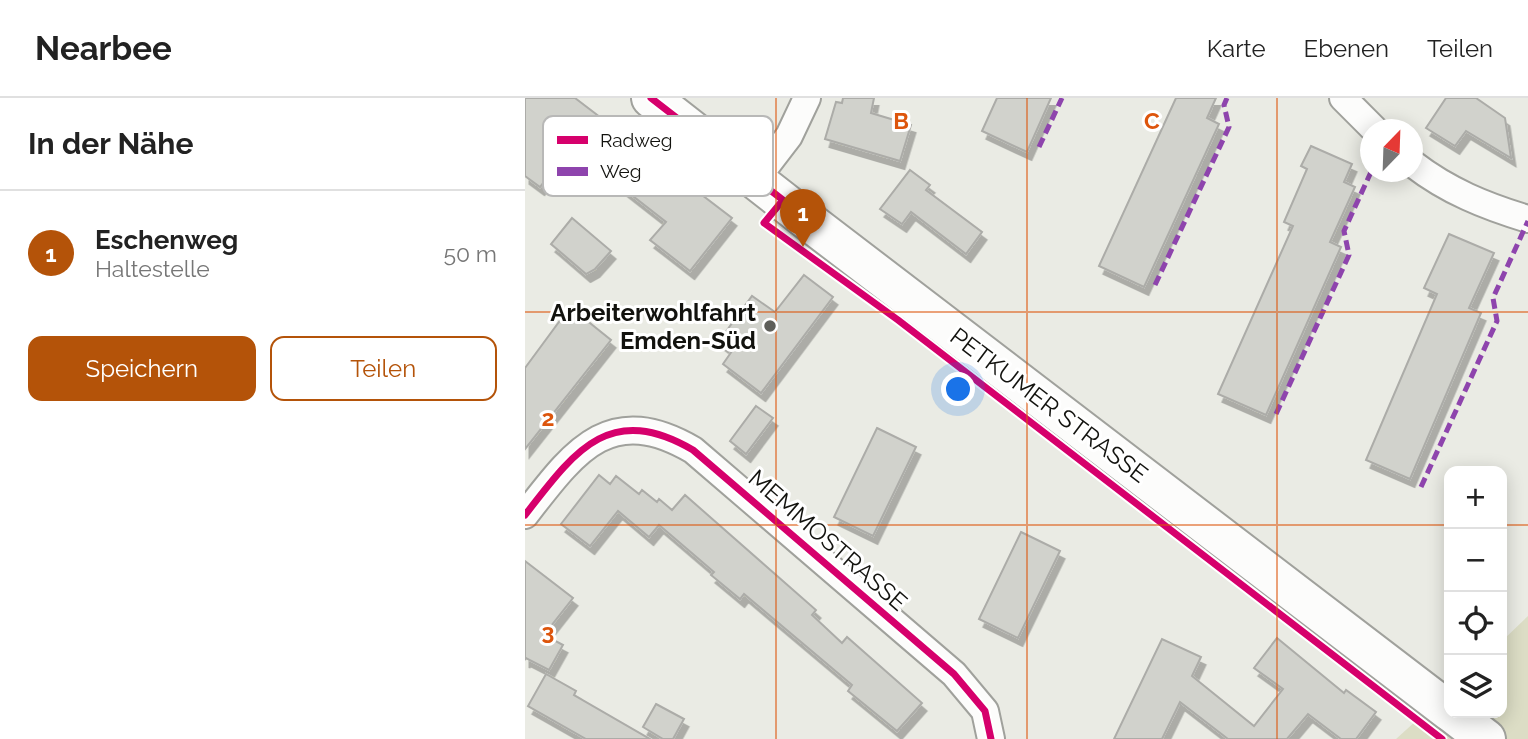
<!DOCTYPE html>
<html lang="de">
<meta charset="utf-8">
<style>
:root{--surface:#fff;--page:#f6f6f6;--text:#222;--muted:#767676;--line:#e0e0e0;--accent:#b45309}
body{margin:0;font-family:Raleway,sans-serif;background:var(--page);color:var(--text)}
.controls{position:absolute;right:21px;bottom:21px;display:grid;overflow:hidden;border-radius:14px;box-shadow:0 4px 18px #0003}
.controls button{width:63px;height:63px;display:grid;place-items:center;padding:0;border:0;border-bottom:2px solid var(--line);background:var(--surface);color:var(--text);font:35px sans-serif}
.compass{position:absolute;left:835px;top:21px;width:63px;height:63px;border-radius:50%;background:var(--surface);box-shadow:0 4px 18px #0003;rotate:23deg}
.you{position:absolute;left:434px;top:292px;width:24px;height:24px;margin:-18px;border:5px solid #fff;border-radius:50%;background:#1a73e8;box-shadow:0 0 0 10px #1a73e833}
.badge{display:grid;place-items:center;width:46px;height:46px;border-radius:50%;background:var(--accent);color:#fff;font-size:23px;font-weight:700}
.pin{position:absolute;translate:-50% -58px;filter:drop-shadow(0 2px 4px #0008)}
.pin::after{content:'';position:absolute;top:37px;width:24px;height:21px;background:inherit;clip-path:polygon(0 0,100% 0,50% 100%)}
.list{margin:0;padding:0;list-style:none}
h2{display:flex;justify-content:space-between;align-items:center;height:91px;margin:0;padding:0 28px;font-size:30px}
h2 small{font-size:23px;font-weight:400;color:var(--muted)}
.list li{display:grid;grid-template-columns:46px 1fr auto;gap:21px;align-items:center;box-sizing:border-box;height:126px;padding:0 28px;border-top:2px solid var(--line)}
.list b{display:block;font-size:26px;white-space:nowrap}
.list p{margin:0;font-size:23px;white-space:nowrap;color:var(--muted)}
.list em{font-size:23px;font-style:normal;color:var(--muted)}
.actions{display:flex;gap:14px;padding:21px 28px}
.actions a{flex:1;padding:16px 0;border:2px solid var(--accent);border-radius:14px;text-align:center;font-size:24px;color:var(--accent)}
.actions .main{background:var(--accent);color:#fff}
.icon{flex:none;width:38px;height:38px;fill:none;stroke:currentColor;stroke-width:2;stroke-linecap:round;stroke-linejoin:round}
.map{position:relative;flex:none;width:1003px;height:641px;overflow:hidden}
header{display:flex;align-items:center;gap:42px;box-sizing:border-box;height:98px;padding:0 35px;background:var(--surface);border-bottom:2px solid var(--line)}
header strong{font-size:33px}
nav{display:flex;gap:38px;margin-inline-start:auto;font-size:24px}
main{display:flex}
aside{flex:1;background:var(--surface)}
.map>svg:first-child{display:block}
.green{fill:#dcddc5}
.building{fill:#d1d2cc;stroke:#acaca8;stroke-width:2;filter:url(#shadow)}
.lines{fill:none;stroke-linecap:round;stroke-linejoin:round}
.minor-casing{stroke:#a0a19c;stroke-width:30}
.secondary-casing{stroke:#a0a19c;stroke-width:42}
.minor{stroke:#fcfcfb;stroke-width:26}
.secondary{stroke:#fcfcfb;stroke-width:38}
.quiet{stroke:#8e44ad;stroke-width:5;stroke-dasharray:10 5;stroke-linecap:butt}
.cycleway-casing{stroke:#fff;stroke-width:11}
.cycleway{stroke:#d6006c;stroke-width:7}
.grid{fill:none;stroke:#dd550c;stroke-width:2;stroke-opacity:0.55}
.poi-dot{fill:#5e5e59;stroke:#fff;stroke-width:2.5}
.labels{text-anchor:middle;dominant-baseline:central;stroke-width:6;stroke-linejoin:round;paint-order:stroke}
.poi-label{font-size:24px;font-weight:bold;fill:#12120e;stroke:#fff;text-anchor:end}
.street-label{font-size:24px;fill:#12120e;stroke:#fff}
.key{fill:#fff;stroke:#b8b8b7;stroke-width:2}
.key-label{font-size:19px;fill:#12120e}
.grid-label{font-size:23px;text-anchor:middle;font-weight:bold;fill:#dd550c;stroke:#fff;stroke-width:6;stroke-linejoin:round;paint-order:stroke}
</style>
<header>
<strong>Nearbee</strong>
<nav><a>Karte</a><a>Ebenen</a><a>Teilen</a></nav>
</header>
<main>
<aside>
<h2>In der Nähe<small></small></h2>
<ul class="list">
<li><span class="badge">1</span><div><b>Eschenweg</b><p>Haltestelle</p></div><em>50 m</em></li>
</ul>
<div class="actions"><a class="main">Speichern</a><a>Teilen</a></div>
</aside>
<div class="map">
<svg width="1003" height="641" viewBox="0 0 1003 641">
<defs>
<filter id="shadow"><feDropShadow dx="4.5" dy="8" stdDeviation="0" flood-color="#0004"/></filter>
</defs>
<rect width="100%" height="100%" fill="#eaebe4"/>
<polygon class="green" points="1003,518 1003,641 871,641 924,593 924,615 977,615 977,543"/>
<g class="building">
<polygon points="0,0 50,0 207,120 165,173 125,142 141,124 68,67 64,72 41,55 15,89 0,78"/>
<polygon points="318,0 349,0 346,15 386,27 375,63 300,41 311,4 317,5"/>
<polygon points="472,0 526,0 502,54 457,33"/>
<polygon points="651,0 691,0 682,20 694,26 619,189 574,168"/>
<polygon points="921,0 951,0 980,20 986,60 941,33 930,48 901,30"/>
<polygon points="786,48 827,66 819,84 830,89 805,144 816,149 741,317 693,296 768,128 759,124 782,71 776,68"/>
<polygon points="385,72 405,87 401,92 457,134 441,156 386,114 377,126 355,111"/>
<polygon points="47,120 86,153 70,171 61,176 26,146"/>
<polygon points="924,136 969,155 944,210 956,215 885,381 841,362 912,196 899,190"/>
<polygon points="279,177 308,199 236,295 198,266 207,253 194,243 227,198 250,214"/>
<polygon points="45,209 86,242 0,351 0,270"/>
<polygon points="231,308 248,320 221,356 205,343"/>
<polygon points="352,330 391,349 348,438 309,419"/>
<polygon points="74,377 85,386 91,378 114,396 117,392 132,404 134,401 147,412 160,397 291,512 287,517 317,545 322,539 397,605 372,633 323,593 327,587 219,496 215,501 186,477 189,474 134,427 124,439 93,413 65,448 36,426"/>
<polygon points="496,434 535,453 493,540 454,521"/>
<polygon points="0,463 48,500 19,537 38,547 24,572 1,560 0,562"/>
<polygon points="752,540 819,595 821,592 851,614 831,641 816,641 783,616 762,641 703,641 655,604 637,641 589,641 637,541 676,559 667,578 729,628 758,591 729,570"/>
<polygon points="21,576 51,593 49,597 125,641 61,641 3,608"/>
<polygon points="131,606 159,621 148,641 138,641 118,629"/>
</g>
<g class="lines">
<g class="minor-casing">
<g id="minor">
<polyline points="818,0 850,32"/>
<path d="M 888,66 C 923,93 960,108 1003,121"/>
<polyline points="231,81 264,38 282,0"/>
<path d="M 0,417 C 49,354 84,303 168,352 L 429,576 L 460,613 L 466,641"/>
</g>
</g>
<g class="secondary-casing">
<g id="secondary">
<polyline points="126,0 291,129 924,613"/>
<polyline points="927,615 961,641"/>
</g>
</g>
<use href="#minor" class="minor"/>
<use href="#secondary" class="secondary"/>
<g class="quiet">
<polyline points="514,49 537,0"/>
<polyline points="630,187 704,29 699,7 702,0"/>
<polyline points="751,316 824,157 819,133 846,74"/>
<polyline points="896,389 972,223 968,200 1003,123"/>
</g>
<g class="cycleway-casing">
<g id="cycleway">
<polyline points="126,0 258,102 239,125 373,222 917,641"/>
<path d="M 0,417 C 49,354 84,303 168,352 L 429,576 L 460,613 L 466,641"/>
</g>
</g>
<use href="#cycleway" class="cycleway"/>
</g>
<path class="grid" d="M 251,0 L 251,641M 502,0 L 502,641M 752,0 L 752,641M 0,214 L 1003,214M 0,427 L 924,427M 977,427 L 1003,427"/>
<circle class="poi-dot" cx="245" cy="228" r="7"/>
<g class="labels">
<g class="poi-label">
<text x="231" y="214">Arbeiterwohlfahrt<tspan x="231" dy="28">Emden-Süd</tspan></text>
</g>
<g class="street-label">
<text transform="translate(524 307) rotate(37)">PETKUMER STRASSE</text>
<text transform="translate(303 442) rotate(41)">MEMMOSTRASSE</text>
</g>
</g>
<rect x="18" y="18" width="230" height="80" rx="10" class="key"/>
<rect x="32" y="38" width="31" height="8" fill="#d6006c"/>
<rect x="32" y="69" width="31" height="9" fill="#8e44ad"/>
<g class="key-label">
<text x="75" y="49">Radweg</text>
<text x="75" y="80">Weg</text>
</g>
<g class="grid-label">
<text x="376" y="31">B</text>
<text x="627" y="31">C</text>
<text x="23" y="328">2</text>
<text x="23" y="542">3</text>
</g>
</svg>
<div class="controls">
<button>+</button>
<button>−</button>
<button><svg class="icon" aria-label="locate" viewBox="0 0 24 24"><circle cx="12" cy="12" r="6"/><path d="M12 2v4M12 18v4M2 12h4M18 12h4"/></svg></button>
<button><svg class="icon" aria-label="layers" viewBox="0 0 24 24"><path d="M12 4l9 5-9 5-9-5zM3 14l9 5 9-5"/></svg></button>
</div>
<svg class="compass" viewBox="-18 -18 36 36"><path d="M0-13l5 13h-10z" fill="#e53935"/><path d="M0 13l5-13h-10z" fill="#767676"/></svg>
<div class="you"></div>
<div class="pin badge" style="left:278px;top:149px">1</div>
</div>
</main>
